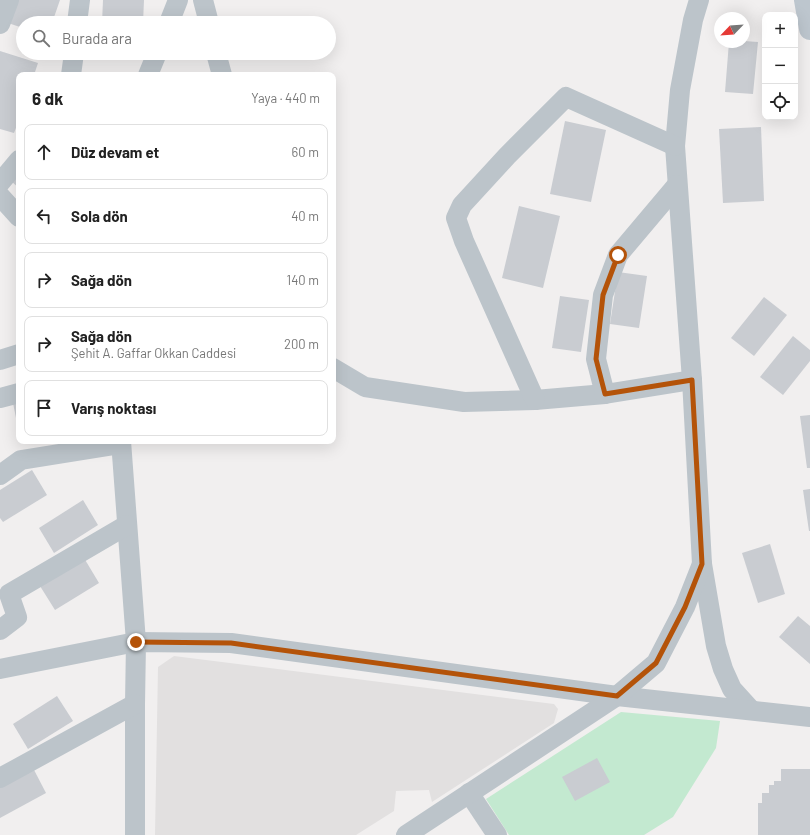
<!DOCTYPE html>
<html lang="tr">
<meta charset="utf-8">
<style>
:root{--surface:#fff;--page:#f6f6f6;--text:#222;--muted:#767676;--line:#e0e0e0}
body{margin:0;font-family:Barlow,sans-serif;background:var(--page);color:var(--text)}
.controls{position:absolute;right:12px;top:12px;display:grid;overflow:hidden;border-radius:8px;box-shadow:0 4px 16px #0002}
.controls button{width:36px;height:36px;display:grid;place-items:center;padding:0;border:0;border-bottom:1px solid var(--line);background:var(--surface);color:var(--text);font:20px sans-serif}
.compass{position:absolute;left:714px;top:12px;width:36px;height:36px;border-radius:50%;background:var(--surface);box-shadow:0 4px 16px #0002;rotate:245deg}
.stop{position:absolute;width:12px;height:12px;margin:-9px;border:3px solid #b45309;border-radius:50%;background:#fff}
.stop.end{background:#b45309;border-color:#fff;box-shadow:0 1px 4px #0008}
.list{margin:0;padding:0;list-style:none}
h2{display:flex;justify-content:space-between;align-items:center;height:52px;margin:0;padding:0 16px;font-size:17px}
h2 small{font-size:13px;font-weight:400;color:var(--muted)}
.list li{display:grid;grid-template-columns:26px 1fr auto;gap:12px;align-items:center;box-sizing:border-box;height:56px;margin:0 8px 8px;padding:0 8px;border:1px solid var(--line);border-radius:8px}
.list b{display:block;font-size:15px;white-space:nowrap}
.list p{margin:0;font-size:13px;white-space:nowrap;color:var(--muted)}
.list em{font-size:13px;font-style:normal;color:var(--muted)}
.icon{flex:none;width:22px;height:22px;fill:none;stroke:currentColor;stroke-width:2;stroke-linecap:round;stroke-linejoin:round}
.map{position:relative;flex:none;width:810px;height:835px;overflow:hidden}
.search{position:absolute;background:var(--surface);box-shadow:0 4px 16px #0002;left:16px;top:16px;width:320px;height:44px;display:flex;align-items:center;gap:10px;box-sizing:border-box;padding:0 14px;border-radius:22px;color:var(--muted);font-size:15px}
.panel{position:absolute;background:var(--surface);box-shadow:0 4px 16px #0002;left:16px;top:72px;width:320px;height:372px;border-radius:8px}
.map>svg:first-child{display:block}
.education{fill:#e2e0e0}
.green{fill:#c3e9d0}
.building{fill:#c9ccd1}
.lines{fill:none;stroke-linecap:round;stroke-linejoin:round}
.street{stroke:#bcc4ca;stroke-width:20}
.secondary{stroke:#bdc6ce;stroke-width:22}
.route{stroke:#b45309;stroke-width:5}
</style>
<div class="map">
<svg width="810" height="835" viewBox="0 0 810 835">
<rect width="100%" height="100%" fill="#f1efef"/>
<polygon class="education" points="174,656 554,704 558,709 554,723 432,802 429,790 396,791 394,811 356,835 155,835 158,667"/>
<polygon class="green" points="621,712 720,721 716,748 673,817 644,835 509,835 486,799"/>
<g class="building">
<polygon points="16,0 60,0 52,23 23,23 23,28 8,23"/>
<polygon points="103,0 144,0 143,23 102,23"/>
<polygon points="744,41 758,42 753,94 725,92 729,42 744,42"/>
<polygon points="0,51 38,63 34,75 19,75 19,120 14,133 0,129"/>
<polygon points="565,121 606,130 591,202 550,194"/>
<polygon points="761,127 764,201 723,203 719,129"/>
<polygon points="19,172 19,188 12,182"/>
<polygon points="519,206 560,216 543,288 502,278"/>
<polygon points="618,272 647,276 639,328 610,324"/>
<polygon points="560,296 589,300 581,352 552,348"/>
<polygon points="764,297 787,315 754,356 731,338"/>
<polygon points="793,336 810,350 810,361 783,395 760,377"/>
<polygon points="19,402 19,428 18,428 13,403"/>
<polygon points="810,415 810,468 807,468 800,416"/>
<polygon points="32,470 47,495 3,522 0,518 0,490"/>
<polygon points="810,489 810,531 809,531 803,490"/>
<polygon points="83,500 98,525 54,553 39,528"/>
<polygon points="770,544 785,594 758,603 742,553"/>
<polygon points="84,558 99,583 55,610 40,586"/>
<polygon points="798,616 810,626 810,664 779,637"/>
<polygon points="57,696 73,721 28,749 13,724"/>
<polygon points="597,758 610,782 575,801 562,777"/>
<polygon points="33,768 46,793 0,818 0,785"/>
<polygon points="781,769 810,769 810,835 758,835 758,803 762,803 762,793 769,793 769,785 774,785 774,781 781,781"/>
</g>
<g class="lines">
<g class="street">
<polyline points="203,0 209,23"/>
<polyline points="699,0 693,20 680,90 675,146 692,380 702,564 716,646 723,669 732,689 751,710"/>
<polyline points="77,23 80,0"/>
<polyline points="169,23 178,0"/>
<polyline points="0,24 9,0"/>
<polyline points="216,53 222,75"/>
<polyline points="71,75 74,53"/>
<polyline points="148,75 157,53"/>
<polyline points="0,183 19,160"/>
<polyline points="0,196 19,217"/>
<polyline points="0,360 19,354"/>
<polyline points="333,368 365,387 464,402 535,400 605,394 692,380"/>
<polyline points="605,394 596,359 603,295 618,255 677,185"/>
<polyline points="0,398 19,393"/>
<polyline points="535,400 464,241 456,218 462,205 507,156 566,97 675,146"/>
<polyline points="121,441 136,642 135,704 135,835"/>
<polyline points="0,475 21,460 121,444"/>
<polyline points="0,630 17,617 9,594 127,525"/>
<polyline points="0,669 136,642 231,643 617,696 810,717"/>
<polyline points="0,778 135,704"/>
<polyline points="469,793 497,835"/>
<polyline points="406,835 617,696 656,663 685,607 702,564"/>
</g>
<polyline class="secondary" points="805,0 810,29"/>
</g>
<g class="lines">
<polyline class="route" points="136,642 231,643 617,696 656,663 685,607 702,564 692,380 605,394 596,359 603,295 618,255"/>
</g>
</svg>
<div class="controls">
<button>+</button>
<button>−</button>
<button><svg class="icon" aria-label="locate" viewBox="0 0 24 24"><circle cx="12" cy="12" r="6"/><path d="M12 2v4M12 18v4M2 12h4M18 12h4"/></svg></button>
</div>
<svg class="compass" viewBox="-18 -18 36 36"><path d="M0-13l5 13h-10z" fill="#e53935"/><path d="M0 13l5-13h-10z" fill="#767676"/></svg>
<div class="stop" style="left:618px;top:255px"></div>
<div class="stop end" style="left:136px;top:642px"></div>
<div class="search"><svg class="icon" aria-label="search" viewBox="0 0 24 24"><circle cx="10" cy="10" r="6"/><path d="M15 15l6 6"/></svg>Burada ara</div>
<section class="panel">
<h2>6 dk<small>Yaya · 440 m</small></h2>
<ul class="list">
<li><svg class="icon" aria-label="ahead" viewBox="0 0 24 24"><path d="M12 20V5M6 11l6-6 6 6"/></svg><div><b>Düz devam et</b></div><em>60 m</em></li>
<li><svg class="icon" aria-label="left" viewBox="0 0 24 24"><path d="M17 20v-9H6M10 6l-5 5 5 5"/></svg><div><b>Sola dön</b></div><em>40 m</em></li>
<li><svg class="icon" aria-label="right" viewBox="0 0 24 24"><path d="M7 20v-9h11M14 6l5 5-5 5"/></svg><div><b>Sağa dön</b></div><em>140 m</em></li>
<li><svg class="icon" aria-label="right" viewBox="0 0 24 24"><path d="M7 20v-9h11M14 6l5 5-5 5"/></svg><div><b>Sağa dön</b><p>Şehit A. Gaffar Okkan Caddesi</p></div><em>200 m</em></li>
<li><svg class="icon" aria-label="arrive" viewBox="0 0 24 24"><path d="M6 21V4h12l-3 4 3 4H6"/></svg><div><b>Varış noktası</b></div></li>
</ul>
</section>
</div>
